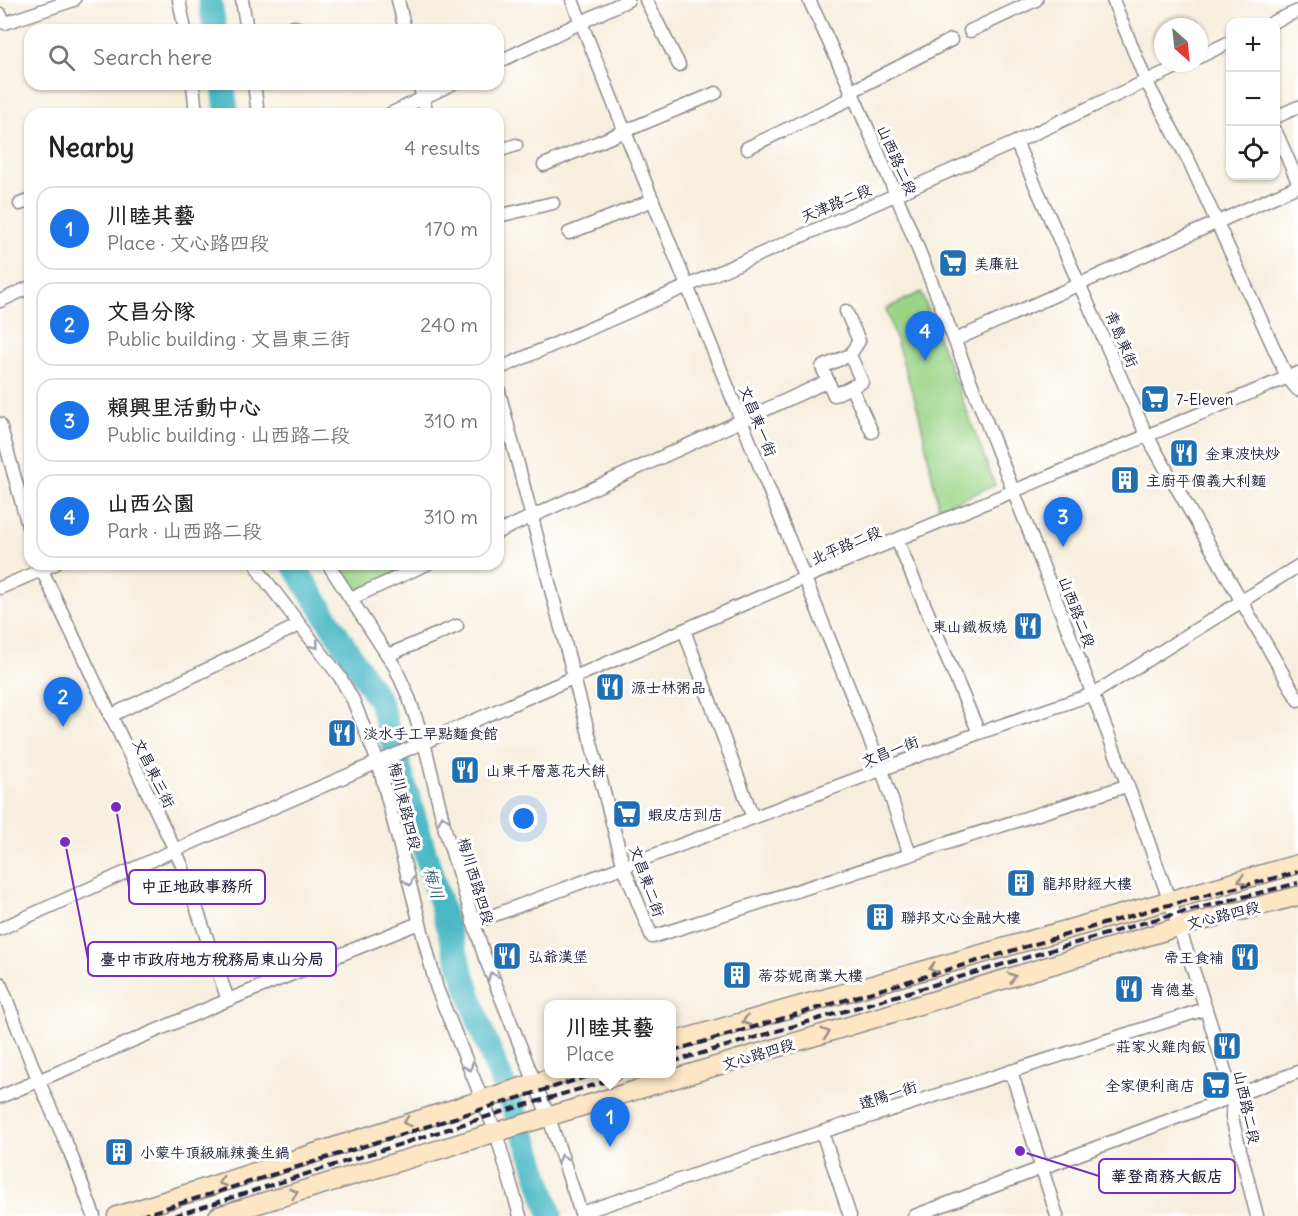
<!DOCTYPE html>
<meta charset="utf-8">
<style>
:root{--surface:#fff;--page:#f2f2f2;--text:#222;--muted:#767676;--line:#e0e0e0;--accent:#1a73e8}
body{margin:0;font-family:Delius,"LXGW WenKai TC",sans-serif;background:var(--page);color:var(--text)}
.controls{position:absolute;right:18px;top:18px;display:grid;overflow:hidden;border-radius:12px;box-shadow:0 2px 4px #0004}
.controls button{width:54px;height:54px;display:grid;place-items:center;padding:0;border:0;border-bottom:2px solid var(--line);background:var(--surface);color:var(--text);font:30px sans-serif}
.compass{position:absolute;left:1154px;top:18px;width:54px;height:54px;border-radius:50%;background:var(--surface);box-shadow:0 2px 4px #0004;rotate:153deg}
.you{position:absolute;left:524px;top:819px;width:21px;height:21px;margin:-15px;border:4px solid #fff;border-radius:50%;background:#1a73e8;box-shadow:0 0 0 9px #1a73e833}
.badge{display:grid;place-items:center;width:39px;height:39px;border-radius:50%;background:var(--accent);color:#fff;font-size:20px;font-weight:700}
.pin{position:absolute;translate:-50% -50px;filter:drop-shadow(0 2px 3px #0008)}
.pin::after{content:'';position:absolute;top:32px;width:21px;height:18px;background:inherit;clip-path:polygon(0 0,100% 0,50% 100%)}
.popup{position:absolute;left:544px;top:1000px;width:132px;height:78px;box-sizing:border-box;display:grid;place-content:center;border-radius:12px;background:var(--surface);filter:drop-shadow(0 2px 4px #0005);font-size:20px;white-space:nowrap;color:var(--muted)}
.popup b{font-size:22px;color:var(--text)}
.popup::after{content:'';position:absolute;left:50%;top:100%;margin-left:-12px;border:12px solid transparent;border-top-color:var(--surface)}
.list{margin:0;padding:0;list-style:none}
h2{display:flex;justify-content:space-between;align-items:center;height:78px;margin:0;padding:0 24px;font-size:26px}
h2 small{font-size:20px;font-weight:400;color:var(--muted)}
.list li{display:grid;grid-template-columns:39px 1fr auto;gap:18px;align-items:center;box-sizing:border-box;height:84px;margin:0 12px 12px;padding:0 12px;border:2px solid var(--line);border-radius:18px}
.list b{display:block;font-size:22px;white-space:nowrap}
.list p{margin:0;font-size:20px;white-space:nowrap;color:var(--muted)}
.list em{font-size:20px;font-style:normal;color:var(--muted)}
.icon{flex:none;width:33px;height:33px;fill:none;stroke:currentColor;stroke-width:2;stroke-linecap:round;stroke-linejoin:round}
.map{position:relative;flex:none;width:1298px;height:1216px;overflow:hidden}
.search{position:absolute;background:var(--surface);box-shadow:0 2px 4px #0004;left:24px;top:24px;width:480px;height:66px;display:flex;align-items:center;gap:15px;box-sizing:border-box;padding:0 21px;border-radius:18px;color:var(--muted);font-size:22px}
.panel{position:absolute;background:var(--surface);box-shadow:0 2px 4px #0004;left:24px;top:108px;width:480px;height:462px;border-radius:18px}
.map>svg:first-child{display:block}
.green{fill:#9bd486;stroke:#5e7b60;stroke-width:1.5}
.lines{fill:none;stroke-linecap:round;stroke-linejoin:round}
.river{stroke:#4ab8c4;stroke-width:24}
.minor-casing{stroke:#8c888c;stroke-width:15}
.secondary-casing{stroke:#8c888c;stroke-width:21}
.minor{stroke:#fff;stroke-width:12}
.secondary{stroke:#fce6c4;stroke-width:18}
.rail{stroke:#22223b;stroke-width:4;stroke-dasharray:9 4.5;stroke-linecap:butt}
.oneway{stroke:#9c9ca7}
.oneway2{stroke:#9a8e86}
.labels{text-anchor:middle;dominant-baseline:central;stroke-width:6;stroke-linejoin:round;paint-order:stroke}
.street-label{font-size:15px;fill:#22223b;stroke:#fff}
.poi-label{font-size:15px;fill:#22223b;stroke:#fff;text-anchor:start}
.water-label{font-size:16px;font-style:italic;fill:#325e72;stroke:#fff}
.leader{fill:none;stroke:#7b2cbf;stroke-width:2}
.callout-dot{fill:#7b2cbf;stroke:#fff;stroke-width:2}
.callout{fill:#fff;stroke:#7b2cbf;stroke-width:2}
.callout-label{font-size:16px;text-anchor:middle;font-weight:bold;fill:#22223b}
</style>
<div class="map">
<svg width="1298" height="1216" viewBox="0 0 1298 1216">
<rect width="100%" height="100%" fill="#fff"/>
<filter id="ink" filterUnits="userSpaceOnUse"><feTurbulence type="fractalNoise" baseFrequency=".0167" numOctaves="2"/><feDisplacementMap in="SourceGraphic" scale="12" xChannelSelector="R" yChannelSelector="G"/><feConvolveMatrix kernelMatrix="1 2 1 2 8 2 1 2 1" color-interpolation-filters="sRGB"/></filter>
<filter id="wash" filterUnits="userSpaceOnUse"><feTurbulence type="fractalNoise" baseFrequency=".008" numOctaves="4" result="noise"/><feDisplacementMap in="SourceGraphic" scale="24" xChannelSelector="R" yChannelSelector="G"/><feGaussianBlur stdDeviation="1.35" result="paint"/><feColorMatrix in="noise" values="0 0 0 0 0 0 0 0 0 0 0 0 0 0 0 0 0 1.4 0 .05"/><feComposite in="paint" operator="in"/></filter>
<g filter="url(#wash)">
<rect width="100%" height="100%" fill="#f7efde"/>
<g class="green">
<polygon points="921,292 995,485 939,509 919,413 886,309"/>
<polygon points="337,564 394,564 399,572 354,593"/>
</g>
<g class="lines">
<g class="river">
<polyline points="210,0 215,30"/>
<polyline points="223,84 227,114"/>
<polyline points="293,564 380,702 447,926 481,1029 529,1147 551,1216"/>
</g>
</g>
</g>
<g filter="url(#ink)">
<g class="lines">
<g class="minor-casing">
<g id="minor">
<polyline points="179,0 185,30"/>
<polyline points="242,0 247,30"/>
<polyline points="398,0 405,30"/>
<polyline points="572,0 882,770 910,855"/>
<polyline points="646,0 679,65"/>
<path d="M 809,0 C 889,165 953,337 1020,508 C 1096,702 1175,897 1233,1098 L 1232,1118 L 1257,1216"/>
<polyline points="1113,0 1146,81 1190,163 1287,377 1298,390"/>
<polyline points="0,14 5,23 74,0"/>
<polyline points="1273,22 1298,11"/>
<polyline points="272,30 295,27 304,30"/>
<polyline points="970,31 1036,0"/>
<polyline points="1199,57 1230,42"/>
<polyline points="498,62 628,0"/>
<polyline points="193,84 196,114"/>
<polyline points="254,84 258,114"/>
<polyline points="419,84 427,114"/>
<polyline points="850,92 951,40"/>
<polyline points="390,114 452,84"/>
<polyline points="1276,117 1298,107"/>
<polyline points="1276,132 1298,182"/>
<polyline points="1016,142 1146,434 1298,700"/>
<polyline points="747,148 852,98"/>
<polyline points="498,151 516,145"/>
<polyline points="544,165 716,93"/>
<polyline points="20,204 30,200"/>
<polyline points="498,216 553,203"/>
<polyline points="569,233 653,200"/>
<polyline points="0,301 30,287"/>
<polyline points="846,311 859,341 850,355 862,382 834,395 822,367 850,355"/>
<polyline points="955,340 1298,186"/>
<polyline points="498,369 1016,142 1185,63"/>
<polyline points="851,387 872,432"/>
<polyline points="498,388 624,868 652,937 1126,786"/>
<polyline points="0,424 30,533"/>
<polyline points="498,532 828,381"/>
<polyline points="897,540 979,733"/>
<polyline points="39,564 181,863 228,1000"/>
<polyline points="256,564 261,574 340,677 353,700 378,762 437,989 496,1133 520,1216"/>
<polyline points="328,564 395,667 409,698 424,742 446,833 484,955 549,1118 582,1216"/>
<polyline points="0,588 55,564"/>
<polyline points="352,598 427,564"/>
<polyline points="684,630 753,818"/>
<polyline points="388,655 457,626"/>
<polyline points="110,716 299,625"/>
<polyline points="473,923 979,733 1093,694 1298,566"/>
<polyline points="0,929 175,850 804,578 1298,373"/>
<polyline points="0,983 39,1082 70,1152 94,1216"/>
<polyline points="1011,1071 1057,1216"/>
<polyline points="0,1097 228,1000 419,923"/>
<polyline points="822,1132 850,1216"/>
<polyline points="581,1213 822,1132 1205,1009"/>
<polyline points="914,1216 1298,1072"/>
</g>
</g>
<g class="secondary-casing">
<g id="secondary">
<polyline points="672,1042 1298,864"/>
<polyline points="117,1216 563,1074"/>
<polyline points="218,1216 1178,927 1298,896"/>
</g>
</g>
<use href="#minor" class="minor"/>
<use href="#secondary" class="secondary"/>
<g class="rail">
<polyline points="672,1051 1157,908 1298,872"/>
<polyline points="672,1062 1160,918 1298,883"/>
<polyline points="140,1216 595,1074"/>
<polyline points="174,1216 508,1110 631,1074"/>
</g>
</g>
<defs><path id="oneway-chevron" d="M-2-3.5L2.5 0L-2 3.5" fill="none" stroke-width="1.6" stroke-linecap="round" stroke-linejoin="round" transform="scale(1.5)"/></defs>
<g class="oneway">
<use href="#oneway-chevron" transform="translate(315 645) rotate(52)"/>
<use href="#oneway-chevron" transform="translate(443 819) rotate(-104)"/>
<use href="#oneway-chevron" transform="translate(409 882) rotate(76)"/>
<use href="#oneway-chevron" transform="translate(492 976) rotate(-112)"/>
<use href="#oneway-chevron" transform="translate(469 1067) rotate(66)"/>
<use href="#oneway-chevron" transform="translate(562 1158) rotate(-109)"/>
</g>
<g class="oneway2">
<use href="#oneway-chevron" transform="translate(1242 880) rotate(164)"/>
<use href="#oneway-chevron" transform="translate(933 968) rotate(164)"/>
<use href="#oneway-chevron" transform="translate(1012 977) rotate(-17)"/>
<use href="#oneway-chevron" transform="translate(746 1021) rotate(164)"/>
<use href="#oneway-chevron" transform="translate(826 1033) rotate(-17)"/>
<use href="#oneway-chevron" transform="translate(407 1122) rotate(162)"/>
<use href="#oneway-chevron" transform="translate(222 1182) rotate(162)"/>
<use href="#oneway-chevron" transform="translate(294 1193) rotate(-17)"/>
</g>
</g>
<defs>
<g id="supermarket-square" transform="scale(1.5)"><rect x="-9" y="-9" width="18" height="18" rx="4" fill="#1f6fb2" stroke="#fff"/><path d="M-6-5.5h2.5l.6 2H6L4.5 2H-2.5L-4.4-4H-6ZM-1.5 3.2a1.3 1.3 0 1 0 .1 0ZM3 3.2a1.3 1.3 0 1 0 .1 0Z" fill="#fff"/></g>
<g id="restaurant-square" transform="scale(1.5)"><rect x="-9" y="-9" width="18" height="18" rx="4" fill="#1f6fb2" stroke="#fff"/><path d="M-5-6h1v4h1v-4h1v4h1v-4h1v5L-1.5 .5V6h-2V.5L-5-1ZM5-6V6H3V1.5H1.5Q1.5-4 5-6Z" fill="#fff"/></g>
<g id="building-square" transform="scale(1.5)"><rect x="-9" y="-9" width="18" height="18" rx="4" fill="#1f6fb2" stroke="#fff"/><path d="M-4-6H4V6H1V3H-1V6H-4ZM-2.5-4.3h1.7v1.8h-1.7ZM.8-4.3h1.7v1.8H.8ZM-2.5-1h1.7V.8h-1.7ZM.8-1h1.7V.8H.8Z" fill="#fff"/></g>
</defs>
<g fill-rule="evenodd">
<use href="#supermarket-square" x="953" y="263"/>
<use href="#supermarket-square" x="1155" y="399"/>
<use href="#restaurant-square" x="1184" y="453"/>
<use href="#building-square" x="1125" y="480"/>
<use href="#restaurant-square" x="1028" y="626"/>
<use href="#restaurant-square" x="610" y="687"/>
<use href="#restaurant-square" x="342" y="733"/>
<use href="#restaurant-square" x="465" y="770"/>
<use href="#supermarket-square" x="627" y="814"/>
<use href="#building-square" x="1021" y="883"/>
<use href="#building-square" x="880" y="917"/>
<use href="#restaurant-square" x="507" y="956"/>
<use href="#restaurant-square" x="1245" y="957"/>
<use href="#building-square" x="737" y="975"/>
<use href="#restaurant-square" x="1129" y="989"/>
<use href="#restaurant-square" x="1227" y="1046"/>
<use href="#supermarket-square" x="1216" y="1085"/>
<use href="#building-square" x="119" y="1152"/>
</g>
<g class="labels">
<g class="street-label">
<text transform="translate(897 160) rotate(66)">山西路二段</text>
<text transform="translate(836 203) rotate(-23)">天津路二段</text>
<text transform="translate(1122 339) rotate(67)">青島東街</text>
<text transform="translate(758 421) rotate(68)">文昌東一街</text>
<text transform="translate(846 545) rotate(-23)">北平路二段</text>
<text transform="translate(1077 612) rotate(69)">山西路二段</text>
<text transform="translate(890 751) rotate(-21)">文昌一街</text>
<text transform="translate(154 773) rotate(64)">文昌東三街</text>
<text transform="translate(405 806) rotate(76)">梅川東路四段</text>
<text transform="translate(476 881) rotate(73)">梅川西路四段</text>
<text transform="translate(647 881) rotate(70)">文昌東二街</text>
<text transform="translate(1223 915) rotate(-14)">文心路四段</text>
<text transform="translate(758 1054) rotate(-17)">文心路四段</text>
<text transform="translate(888 1095) rotate(-18)">遼陽一街</text>
<text transform="translate(1247 1107) rotate(78)">山西路二段</text>
</g>
<g class="poi-label">
<text x="974" y="263">美廉社</text>
<text x="1176" y="399">7-Eleven</text>
<text x="1205" y="453">金東波快炒</text>
<text x="1146" y="480">主廚平價義大利麵</text>
<text x="1007" y="626" text-anchor="end">東山鐵板燒</text>
<text x="631" y="687">源士林粥品</text>
<text x="363" y="733">淡水手工早點麵食館</text>
<text x="486" y="770">山東千層蔥花大餅</text>
<text x="648" y="814">蝦皮店到店</text>
<text x="1042" y="883">龍邦財經大樓</text>
<text x="901" y="917">聯邦文心金融大樓</text>
<text x="528" y="956">弘爺漢堡</text>
<text x="1224" y="957" text-anchor="end">帝王食補</text>
<text x="758" y="975">蒂芬妮商業大樓</text>
<text x="1150" y="989">肯德基</text>
<text x="1206" y="1046" text-anchor="end">莊家火雞肉飯</text>
<text x="1195" y="1085" text-anchor="end">全家便利商店</text>
<text x="140" y="1152">小蒙牛頂級麻辣養生鍋</text>
</g>
<g class="water-label">
<text transform="translate(434 883) rotate(74)">梅川</text>
</g>
</g>
<path class="leader" d="M116 807L129 887M65 842L88 959M1020 1151L1099 1176"/>
<g class="callout-dot">
<circle cx="116" cy="807" r="6"/>
<circle cx="65" cy="842" r="6"/>
<circle cx="1020" cy="1151" r="6"/>
</g>
<g class="callout">
<rect x="129" y="870" width="136" height="34" rx="6"/>
<rect x="88" y="942" width="248" height="34" rx="6"/>
<rect x="1099" y="1159" width="136" height="34" rx="6"/>
</g>
<g class="callout-label">
<text x="197" y="892">中正地政事務所</text>
<text x="212" y="965">臺中市政府地方稅務局東山分局</text>
<text x="1167" y="1182">華登商務大飯店</text>
</g>
</svg>
<div class="controls">
<button>+</button>
<button>−</button>
<button><svg class="icon" aria-label="locate" viewBox="0 0 24 24"><circle cx="12" cy="12" r="6"/><path d="M12 2v4M12 18v4M2 12h4M18 12h4"/></svg></button>
</div>
<svg class="compass" viewBox="-18 -18 36 36"><path d="M0-13l5 13h-10z" fill="#e53935"/><path d="M0 13l5-13h-10z" fill="#767676"/></svg>
<div class="you"></div>
<div class="pin badge" style="left:610px;top:1147px">1</div>
<div class="popup"><b>川睦其藝</b>Place</div>
<div class="pin badge" style="left:63px;top:727px">2</div>
<div class="pin badge" style="left:1063px;top:547px">3</div>
<div class="pin badge" style="left:925px;top:361px">4</div>
<div class="search"><svg class="icon" aria-label="search" viewBox="0 0 24 24"><circle cx="10" cy="10" r="6"/><path d="M15 15l6 6"/></svg>Search here</div>
<section class="panel">
<h2>Nearby<small>4 results</small></h2>
<ul class="list">
<li><span class="badge">1</span><div><b>川睦其藝</b><p>Place · 文心路四段</p></div><em>170 m</em></li>
<li><span class="badge">2</span><div><b>文昌分隊</b><p>Public building · 文昌東三街</p></div><em>240 m</em></li>
<li><span class="badge">3</span><div><b>賴興里活動中心</b><p>Public building · 山西路二段</p></div><em>310 m</em></li>
<li><span class="badge">4</span><div><b>山西公園</b><p>Park · 山西路二段</p></div><em>310 m</em></li>
</ul>
</section>
</div>
